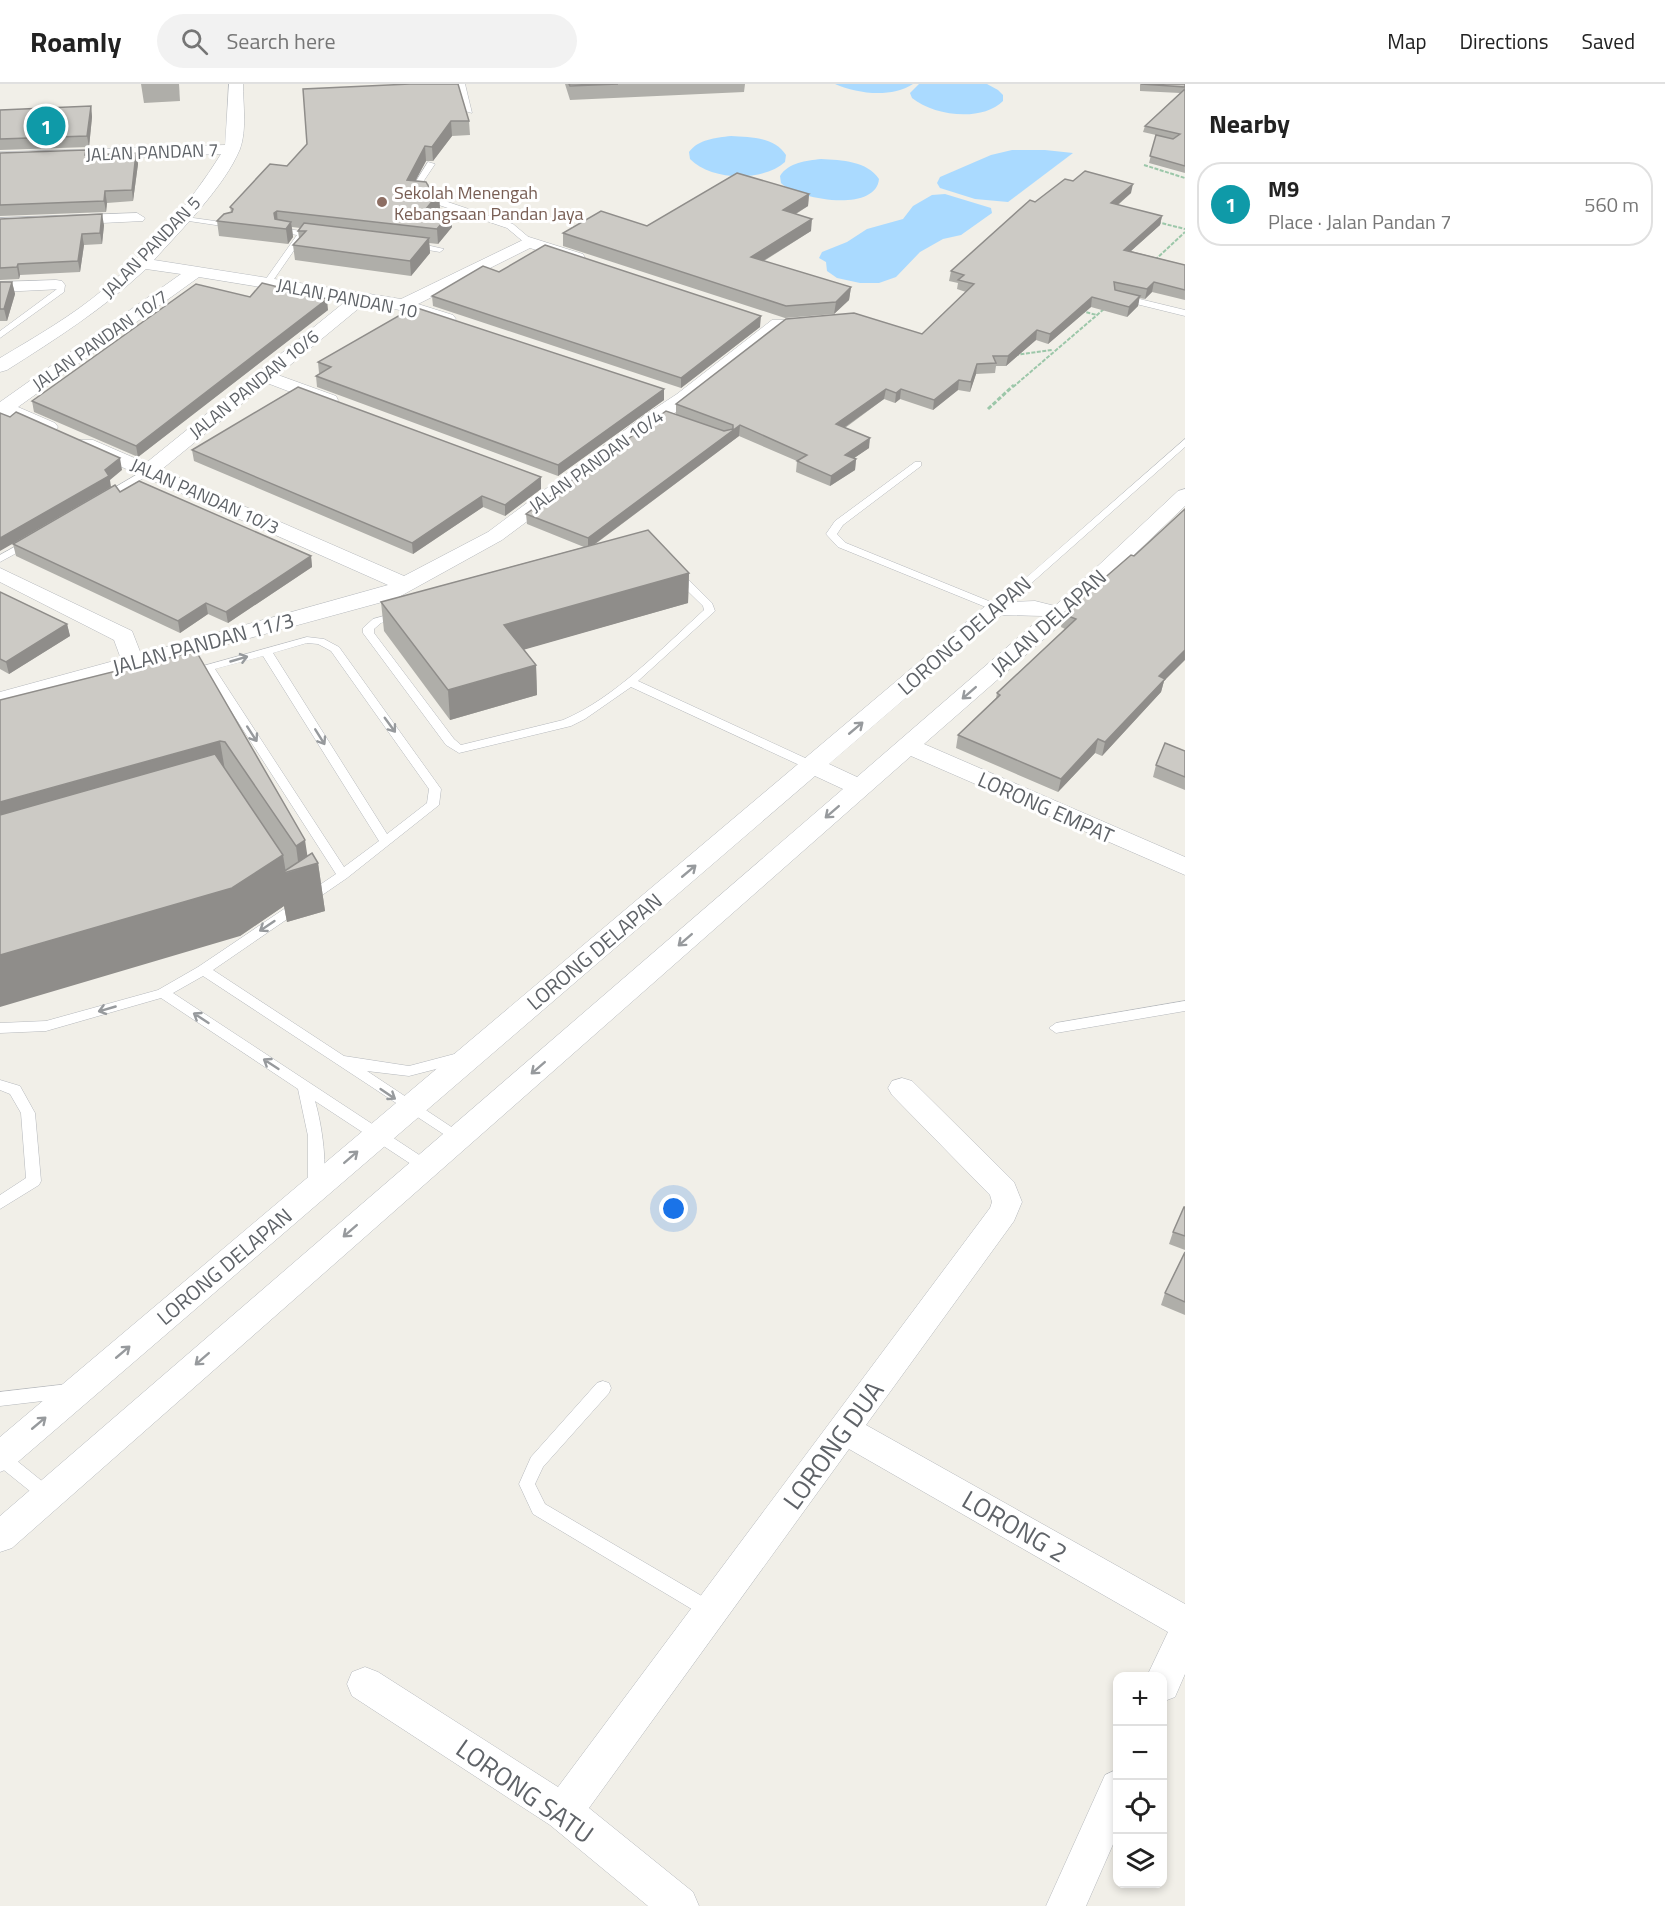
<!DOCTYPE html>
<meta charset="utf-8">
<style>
:root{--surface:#fff;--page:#f2f2f2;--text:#222;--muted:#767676;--line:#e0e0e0;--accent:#111827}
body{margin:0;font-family:"Titillium Web",sans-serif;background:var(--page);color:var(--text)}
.controls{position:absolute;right:18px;bottom:18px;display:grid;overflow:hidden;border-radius:12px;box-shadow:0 3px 9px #0003}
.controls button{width:54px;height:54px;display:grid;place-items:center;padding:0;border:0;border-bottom:2px solid var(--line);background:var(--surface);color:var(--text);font:30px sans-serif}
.you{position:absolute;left:674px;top:1125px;width:21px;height:21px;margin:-15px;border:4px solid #fff;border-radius:50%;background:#1a73e8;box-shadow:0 0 0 9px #1a73e833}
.badge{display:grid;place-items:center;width:39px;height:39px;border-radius:50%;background:var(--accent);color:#fff;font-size:20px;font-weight:700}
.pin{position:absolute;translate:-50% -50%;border:3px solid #fff;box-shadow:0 2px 6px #0006}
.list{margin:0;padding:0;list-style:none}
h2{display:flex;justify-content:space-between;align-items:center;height:78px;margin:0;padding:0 24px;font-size:26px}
h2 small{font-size:20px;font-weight:400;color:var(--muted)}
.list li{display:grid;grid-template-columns:39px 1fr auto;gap:18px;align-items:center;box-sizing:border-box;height:84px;margin:0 12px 12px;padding:0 12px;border:2px solid var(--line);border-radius:24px}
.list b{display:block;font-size:22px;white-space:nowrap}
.list p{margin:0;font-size:20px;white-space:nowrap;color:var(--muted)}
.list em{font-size:20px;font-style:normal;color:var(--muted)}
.icon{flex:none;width:33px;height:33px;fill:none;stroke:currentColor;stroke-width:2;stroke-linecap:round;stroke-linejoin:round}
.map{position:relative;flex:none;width:1185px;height:1822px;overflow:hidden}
header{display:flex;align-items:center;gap:36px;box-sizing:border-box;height:84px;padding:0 30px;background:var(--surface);border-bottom:2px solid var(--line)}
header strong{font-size:28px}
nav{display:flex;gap:33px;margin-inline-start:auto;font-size:21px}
.search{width:420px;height:54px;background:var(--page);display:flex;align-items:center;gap:15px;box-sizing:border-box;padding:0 21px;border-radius:33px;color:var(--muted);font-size:22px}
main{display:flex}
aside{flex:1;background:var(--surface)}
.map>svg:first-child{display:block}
.water{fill:#aadaff}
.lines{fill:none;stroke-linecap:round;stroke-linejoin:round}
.lane-casing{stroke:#b5b8bc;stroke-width:1}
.street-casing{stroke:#b5b8bc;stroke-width:1}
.path-far1{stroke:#9cc7a9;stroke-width:2;stroke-dasharray:4 1.5;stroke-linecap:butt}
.path{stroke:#9cc7a9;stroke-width:3;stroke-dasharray:4.5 2;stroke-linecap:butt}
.lane{fill:#fff;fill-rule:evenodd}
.street{fill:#fff;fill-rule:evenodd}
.wall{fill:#afaea9}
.shaded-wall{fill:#8f8d8a}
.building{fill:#cccac5;stroke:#8f8d8a;stroke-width:1.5}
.oneway{stroke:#979a9d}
.education-dot{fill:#8d6e63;stroke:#fff;stroke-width:2}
.labels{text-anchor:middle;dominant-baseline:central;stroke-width:6;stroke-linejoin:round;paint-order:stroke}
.far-street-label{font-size:18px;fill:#5f6368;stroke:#fff}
.far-education-label{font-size:18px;fill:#785e54;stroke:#fff;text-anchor:start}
.street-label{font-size:21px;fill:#5f6368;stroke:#fff}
.near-street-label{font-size:26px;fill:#5f6368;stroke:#fff}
</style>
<header>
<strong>Roamly</strong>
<div class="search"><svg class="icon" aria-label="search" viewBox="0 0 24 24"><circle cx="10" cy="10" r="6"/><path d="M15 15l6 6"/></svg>Search here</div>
<nav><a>Map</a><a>Directions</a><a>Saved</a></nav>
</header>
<main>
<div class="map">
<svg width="1185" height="1822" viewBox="0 0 1185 1822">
<rect width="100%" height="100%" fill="#f1efe8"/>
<g class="water">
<path d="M 835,0 L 913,0 C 891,14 858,10 835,0 Z"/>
<path d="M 919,0 L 987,0 L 998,6 L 1003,11 L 1003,17 C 982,38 934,32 912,14 L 910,9 Z"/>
<path d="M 731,52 C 750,53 775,53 786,71 L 785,78 C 763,98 711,97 690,75 L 689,68 C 699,55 715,54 731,52 Z"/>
<polygon points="1012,66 1045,66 1073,69 1008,118 975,115 940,104 937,99 940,93 991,71"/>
<path d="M 821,75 C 842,76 867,77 879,95 C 876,129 798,116 781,99 L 780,92 C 789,78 806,77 821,75 Z"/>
<polygon points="945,110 991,124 992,129 961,151 943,155 920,168 896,193 879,199 860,199 837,194 827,187 826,178 819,174 822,168 847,158 867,145 903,135 913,122 932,111"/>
</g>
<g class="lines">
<g class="lane-casing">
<g id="lane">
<polygon points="457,0 465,0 472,29 465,27"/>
<polygon points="428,78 435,80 423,98 432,103 439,115 513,140 532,156 532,160 526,160 507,144 433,119 426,107 415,99"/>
<polygon points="179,132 229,139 233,141 229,143 182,136 178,134"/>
<polygon points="278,144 302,147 306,149 270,201 267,202 263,199 297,151 278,148"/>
<polygon points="413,158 444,165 440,168 410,163 409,161"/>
<polygon points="56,198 65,201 64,208 0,254 0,247 57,205 52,201"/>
<polygon points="1123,211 1185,226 1185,232 1120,216 1119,214"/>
<polygon points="1185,355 1185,363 1001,526 993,526 838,463 826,450 835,437 915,378 921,378 921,382 843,441 837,450 846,459 996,520"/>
<polygon points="148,384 152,385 152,389 106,416 98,416 97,414"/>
<polygon points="29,455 34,458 33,460 0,478 0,471"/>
<path d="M 642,460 L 658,466 L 712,519 L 715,527 L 638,597 L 816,679 L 818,682 L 816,685 L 808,685 L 631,603 L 585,635 L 571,642 L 459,669 L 446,661 L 363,549 L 363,544 L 373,535 ZM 641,466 L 650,470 L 703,522 L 704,526 C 662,564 615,614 563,636 L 461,661 L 454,655 L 374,549 L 374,545 L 381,539 Z"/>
<path d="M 307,553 L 324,555 L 339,563 L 441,705 L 439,721 L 347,794 L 213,886 L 344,972 L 409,982 L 462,968 L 467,969 L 469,973 L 467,977 L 409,992 L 367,987 L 462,1050 L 464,1054 L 462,1058 L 457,1059 L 203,892 L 173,909 L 430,1078 L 432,1082 L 430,1086 L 420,1086 L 315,1017 C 321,1037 330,1088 320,1107 L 310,1107 L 308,1103 L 308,1052 L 298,1005 L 161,914 L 46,947 L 0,949 L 0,939 L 46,937 L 158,906 L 198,883 L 336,790 L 206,588 L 189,592 L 183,589 L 185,587 ZM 307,559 L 318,560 L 331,567 L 429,705 L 427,719 L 387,750 L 273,569 ZM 263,572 L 379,757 L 344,783 L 215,585 Z"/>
<polygon points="1185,917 1185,927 1056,949 1049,944 1056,939"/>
<polygon points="0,996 20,1002 35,1029 41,1097 39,1101 0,1125 0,1111 26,1094 21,1029 10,1010 0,1006"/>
<polygon points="603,1297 609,1299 611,1304 609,1309 543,1383 535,1400 545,1420 717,1521 720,1527 717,1533 711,1535 705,1533 533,1430 519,1400 531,1373 597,1299"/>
<polygon points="68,1300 74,1302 76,1307 74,1312 68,1314 0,1322 0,1308"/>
<polygon points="0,1366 6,1368 53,1406 55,1411 53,1416 47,1418 41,1416 0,1383"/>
</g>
</g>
<g class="street-casing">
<g id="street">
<path d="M 229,0 L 243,0 C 243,20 247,46 240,65 C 225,102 181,146 154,176 L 401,215 L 529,153 L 583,170 L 585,174 L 583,178 L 577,179 L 530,164 L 418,220 L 453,231 L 456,235 L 453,239 L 447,240 L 400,226 L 364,220 L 278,291 L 336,312 L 338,316 L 336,320 L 322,320 L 267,299 L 161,386 L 404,492 L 488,448 L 645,331 L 677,310 L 772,236 L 784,236 L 787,240 L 691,318 L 659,339 L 502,456 L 397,514 L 0,622 L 0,608 L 121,575 L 114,556 L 0,498 L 0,484 L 132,547 L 141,570 L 388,501 L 79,364 L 76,360 L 79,356 L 93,356 L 146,379 L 346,217 L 199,193 L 18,323 L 55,339 L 58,343 L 55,347 L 41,347 L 0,329 L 0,318 L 181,190 L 146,185 C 103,225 56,255 7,286 L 0,288 L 0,274 C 35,253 72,232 104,205 C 149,167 190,120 221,70 L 0,78 L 0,68 L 225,61 Z"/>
<polygon points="137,129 145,134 143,137 0,144 0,134"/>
<polygon points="56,196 62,197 65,201 62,205 0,208 0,198"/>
<path d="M 1185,405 L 1185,422 L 1068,534 L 924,660 L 1185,773 L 1185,791 L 911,672 L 12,1464 L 0,1468 L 0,1432 L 843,705 L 815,692 L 12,1383 L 0,1388 L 0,1353 L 989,519 L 1035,517 L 1055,522 L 1178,407 ZM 1002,531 L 1043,532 L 857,693 L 829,680 Z"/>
<polygon points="902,994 912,997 1014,1098 1022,1118 1014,1137 866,1341 1185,1520 1185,1590 1175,1613 1162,1618 1162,1592 1147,1592 1168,1548 849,1365 589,1724 693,1808 699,1822 648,1822 550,1741 352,1612 347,1600 352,1588 365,1583 378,1588 558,1703 990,1124 992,1118 990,1111 892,1011 888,1004 892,997"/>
<polygon points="1118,1685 1118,1749 1086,1822 1046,1822 1105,1691"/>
</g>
</g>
<g class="path-far1">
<polyline points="1144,81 1185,94"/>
<polyline points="1157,138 1185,145"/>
<polyline points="1155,176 1185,148"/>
<polyline points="1081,227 1097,231"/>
<polyline points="1015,271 1052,266"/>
<polyline points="1013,303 1104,225"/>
</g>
<polyline class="path" points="988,325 1014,301"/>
<use href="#lane" class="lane"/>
<use href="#street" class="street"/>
</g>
<g class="wall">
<polygon points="141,0 179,0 180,17 144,19"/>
<polygon points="565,0 745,0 744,8 570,16"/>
<polygon points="1140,0 1185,0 1185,89 1149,79 1156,51 1143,48 1145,42 1180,9 1140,7"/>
<polygon points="303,5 469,37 470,51 452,52 433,77 426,77 415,97 440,124 437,127 451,128 452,143 438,160 429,159 430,169 411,192 295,176 293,161 299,154 298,147 300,144 292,143 293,153 288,160 219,152 217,137 231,128 230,123 287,82 307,60"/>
<polygon points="91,22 92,33 89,63 0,66 0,26"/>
<polygon points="0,69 86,71 136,69 138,80 133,117 107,119 106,128 0,132"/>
<polygon points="1131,109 1118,121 1162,132 1160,141 1131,167 1185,181 1185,216 1152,208 1145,215 1139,214 1138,222 1127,233 1091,223 1048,260 1036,256 1006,282 996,282 995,289 976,290 970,308 958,306 933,326 900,315 895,319 884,315 845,344 869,364 854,374 856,375 855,386 830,402 796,388 797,377 739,352 594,461 689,489 688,519 524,565 536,581 537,611 450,636 384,547 381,518 584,463 527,440 526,430 676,331 676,320 922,250 966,208 957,205 958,199 949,197 951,187 1035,118"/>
<polygon points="809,110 808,122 796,130 811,147 764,177 851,203 849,216 834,230 785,234 563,162 563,149 647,142"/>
<polygon points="0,135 104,141 102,160 84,161 80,188 20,191 19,195 0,196"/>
<polygon points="0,198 12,198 15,210 7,237 0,237"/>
<polygon points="432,212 760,243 681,304 433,222"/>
<polygon points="250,213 328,226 138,373 34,328 32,317"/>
<polygon points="318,278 664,305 664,316 558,392 317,303 316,292 321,290 319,289"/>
<polygon points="192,366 541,405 505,432 483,423 413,470 194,377"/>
<polygon points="120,408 311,472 312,483 228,539 208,530 180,549 16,472 13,460"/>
<polygon points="1131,471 1164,597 1161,608 1102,672 1095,669 1058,708 956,664 958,651 996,614 997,609 1065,545 1061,543 1063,530"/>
<polygon points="0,508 67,540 70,552 9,590 0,585"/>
<polygon points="196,567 307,772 318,779 325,827 287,838 284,822 240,852"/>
<polygon points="1185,667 1185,706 1153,693 1156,681"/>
<polygon points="1185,1123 1185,1166 1169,1160 1173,1148"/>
<polygon points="1185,1168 1185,1231 1161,1221 1165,1209"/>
</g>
<g class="shaded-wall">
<polygon points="91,22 92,33 89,63 87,52"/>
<polygon points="451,37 452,52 433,77 432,63"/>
<polygon points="425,62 426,77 408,111 407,96"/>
<polygon points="136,69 138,80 133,117 132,106"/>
<polygon points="1133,100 1131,109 1109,128 1111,119"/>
<polygon points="105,107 107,119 106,128 104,117"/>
<polygon points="439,109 440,124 427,140 426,125"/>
<polygon points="809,110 808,122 782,138 783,126"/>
<polygon points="277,127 278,142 276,144 274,129"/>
<polygon points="451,128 452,143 438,160 437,145"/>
<polygon points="102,130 104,141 102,160 100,149"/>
<polygon points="1162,132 1160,141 1122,175 1124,166"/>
<polygon points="812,135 811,147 750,185 751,173"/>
<polygon points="291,138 293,153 288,160 286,145"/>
<polygon points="82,150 84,161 80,188 78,177"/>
<polygon points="429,154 430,169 411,192 410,177"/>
<polygon points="18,180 20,191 19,195 17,183"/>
<polygon points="12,198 15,210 7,237 4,225"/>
<polygon points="1154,198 1152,208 1145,215 1147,205"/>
<polygon points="851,203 849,216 834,230 836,218"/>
<polygon points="1140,212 1138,222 1127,233 1129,223"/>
<polygon points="1092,213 1091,223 1048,260 1050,250"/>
<polygon points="327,215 328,226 138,373 136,362"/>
<polygon points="761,232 760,243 681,304 681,294"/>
<polygon points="1037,246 1036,256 1006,282 1008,272"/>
<polygon points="977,280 976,290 970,308 971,298"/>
<polygon points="959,296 958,306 933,326 934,316"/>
<polygon points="664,305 664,316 558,392 558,381"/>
<polygon points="886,305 884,315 835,350 836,340"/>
<polygon points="901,305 900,315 895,319 896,309"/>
<polygon points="740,341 739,352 588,465 588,454"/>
<polygon points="870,354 869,364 844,381 845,371"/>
<polygon points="120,374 122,386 110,396 111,403 0,467 0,454 105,386"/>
<polygon points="856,375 855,386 830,402 831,392"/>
<polygon points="541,393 541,405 505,432 505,421"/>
<polygon points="482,412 483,423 413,470 412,459"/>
<polygon points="311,472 312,483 228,539 226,528"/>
<polygon points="689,489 688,519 505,571 504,541"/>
<polygon points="206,519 208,530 180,549 178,537"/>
<polygon points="67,540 70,552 9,590 6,578"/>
<polygon points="1185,566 1185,576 1164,597 1161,608 1102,672 1105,658 1159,592"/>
<polygon points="536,581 537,611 450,636 448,606"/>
<polygon points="1098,655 1095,669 1058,708 1061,695"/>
<polygon points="220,657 228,704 0,770 0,718"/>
<polygon points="305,756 309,782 318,779 325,827 287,838 284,822 240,852 0,923 0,871 283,771 286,789 299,785 296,762"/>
</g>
<g class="building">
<polygon points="410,0 458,0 469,37 451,37 432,63 425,62 407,96 426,98 430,105 439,109 426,125 451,128 437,145 277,127 274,129 275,135 291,138 286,145 217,137 224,130 232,128 233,125 230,123 270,80 287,82 307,60 303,5"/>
<polygon points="569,0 618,0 570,2"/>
<polygon points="1141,0 1185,0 1185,3"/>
<polygon points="1185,5 1185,82 1150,72 1156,51 1173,55 1180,50 1145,42"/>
<polygon points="91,22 87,52 0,55 0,26"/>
<polygon points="86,66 85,71 136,69 132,106 105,107 104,117 0,121 0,69"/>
<polygon points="1085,87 1133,100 1111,119 1162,132 1124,166 1185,181 1185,206 1154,198 1147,205 1114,198 1115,206 1140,212 1129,223 1092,213 1050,250 1037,246 1008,272 993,272 996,279 977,280 971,298 959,296 934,316 901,305 896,309 886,305 836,340 870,354 845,371 856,375 831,392 797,377 807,371 740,341 588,454 526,430 666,327 724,347 733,345 733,341 676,320 786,235 854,229 922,250 974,200 958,196 964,191 951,187 1030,116 1035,118 1065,95 1073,97"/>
<polygon points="737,89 809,110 783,126 812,135 751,173 851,203 836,218 786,222 563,149 601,127 647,142"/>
<polygon points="102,130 100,149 82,150 78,177 18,180 17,183 0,184 0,135"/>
<polygon points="304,139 429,154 410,177 293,161 306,147 298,147"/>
<polygon points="545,161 761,232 681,294 432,212 483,182 499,188"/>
<polygon points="0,198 12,198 4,225 0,225"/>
<polygon points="262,199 327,215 136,362 32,317 196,200 250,213"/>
<polygon points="414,223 664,305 558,381 316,292 331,283 318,278"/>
<polygon points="298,303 541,393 505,421 482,412 412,459 192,366"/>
<polygon points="16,328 120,374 105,386 109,392 0,454 0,329 10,333"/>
<polygon points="139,397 311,472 226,528 206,519 178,537 13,460 115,401 120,408"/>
<polygon points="1185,425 1185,566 1159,592 1165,595 1105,658 1098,655 1061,695 958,651 1000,611 997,609 1076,535 1063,530 1131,471 1134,472"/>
<polygon points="648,446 689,489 504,541 536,581 448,606 381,518"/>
<polygon points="0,508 67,540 6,578 0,575"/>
<polygon points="196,567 305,756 296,762 225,658 220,657 0,718 0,616"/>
<polygon points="1165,659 1185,667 1185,693 1156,681"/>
<polygon points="215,670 283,771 232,804 0,871 0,731"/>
<polygon points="312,769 318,779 280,790"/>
<polygon points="1184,1123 1185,1123 1185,1152 1173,1148"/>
<polygon points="1185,1168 1185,1218 1165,1209"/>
</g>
<defs><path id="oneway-shaft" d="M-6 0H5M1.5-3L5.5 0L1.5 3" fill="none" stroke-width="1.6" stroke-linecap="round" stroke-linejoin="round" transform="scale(1.5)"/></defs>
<g class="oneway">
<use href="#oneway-shaft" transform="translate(239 575) rotate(-16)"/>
<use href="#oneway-shaft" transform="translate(969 609) rotate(139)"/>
<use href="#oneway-shaft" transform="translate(390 641) rotate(54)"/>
<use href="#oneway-shaft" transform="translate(856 644) rotate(-40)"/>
<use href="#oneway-shaft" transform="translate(252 650) rotate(57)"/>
<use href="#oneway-shaft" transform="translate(320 653) rotate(58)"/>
<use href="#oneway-shaft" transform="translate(832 728) rotate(139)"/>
<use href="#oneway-shaft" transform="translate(689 787) rotate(-40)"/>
<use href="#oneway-shaft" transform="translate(267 842) rotate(146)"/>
<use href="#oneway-shaft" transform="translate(685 856) rotate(139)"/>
<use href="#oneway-shaft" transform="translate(107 925) rotate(164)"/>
<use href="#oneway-shaft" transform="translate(201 934) rotate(-147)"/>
<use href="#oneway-shaft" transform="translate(271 980) rotate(-147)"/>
<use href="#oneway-shaft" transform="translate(538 984) rotate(139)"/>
<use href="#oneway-shaft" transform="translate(388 1010) rotate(34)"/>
<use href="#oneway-shaft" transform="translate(351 1073) rotate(-41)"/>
<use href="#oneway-shaft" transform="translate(350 1147) rotate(139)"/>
<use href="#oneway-shaft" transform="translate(123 1268) rotate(-40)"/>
<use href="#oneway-shaft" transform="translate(202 1275) rotate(139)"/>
<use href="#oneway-shaft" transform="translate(39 1339) rotate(-40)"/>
</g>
<circle class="education-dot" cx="382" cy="118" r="6"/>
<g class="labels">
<g class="far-street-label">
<text transform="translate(152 68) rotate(-2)">JALAN PANDAN 7</text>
<text transform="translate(151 163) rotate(-46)">JALAN PANDAN 5</text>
<text transform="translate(347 214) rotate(11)">JALAN PANDAN 10</text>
<text transform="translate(100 256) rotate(-35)">JALAN PANDAN 10/7</text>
<text transform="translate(254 300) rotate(-39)">JALAN PANDAN 10/6</text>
<text transform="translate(596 377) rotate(-36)">JALAN PANDAN 10/4</text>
<text transform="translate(205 412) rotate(24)">JALAN PANDAN 10/3</text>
</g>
<g class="far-education-label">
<text x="394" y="108">Sekolah Menengah<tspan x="394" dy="21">Kebangsaan Pandan Jaya</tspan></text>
</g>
<g class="street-label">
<text transform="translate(1048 538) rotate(-42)">JALAN DELAPAN</text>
<text transform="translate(964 551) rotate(-41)">LORONG DELAPAN</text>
<text transform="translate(203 559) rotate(-15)">JALAN PANDAN 11/3</text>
<text transform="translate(1046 723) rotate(24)">LORONG EMPAT</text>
<text transform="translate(594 867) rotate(-40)">LORONG DELAPAN</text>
<text transform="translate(224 1182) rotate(-40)">LORONG DELAPAN</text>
</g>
<g class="near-street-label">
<text transform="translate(833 1361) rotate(-54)">LORONG DUA</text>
<text transform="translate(1015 1442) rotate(30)">LORONG 2</text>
<text transform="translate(525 1707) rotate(35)">LORONG SATU</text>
</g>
</g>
</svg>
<div class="controls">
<button>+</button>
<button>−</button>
<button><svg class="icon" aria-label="locate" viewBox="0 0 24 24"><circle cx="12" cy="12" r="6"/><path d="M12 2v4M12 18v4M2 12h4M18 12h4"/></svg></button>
<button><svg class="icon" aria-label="layers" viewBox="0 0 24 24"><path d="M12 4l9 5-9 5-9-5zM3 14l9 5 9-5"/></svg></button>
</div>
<div class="you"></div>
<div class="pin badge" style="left:46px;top:42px;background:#0f9aa8">1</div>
</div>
<aside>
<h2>Nearby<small></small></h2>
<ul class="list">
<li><span class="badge" style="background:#0f9aa8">1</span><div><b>M9</b><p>Place · Jalan Pandan 7</p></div><em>560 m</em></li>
</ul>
</aside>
</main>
